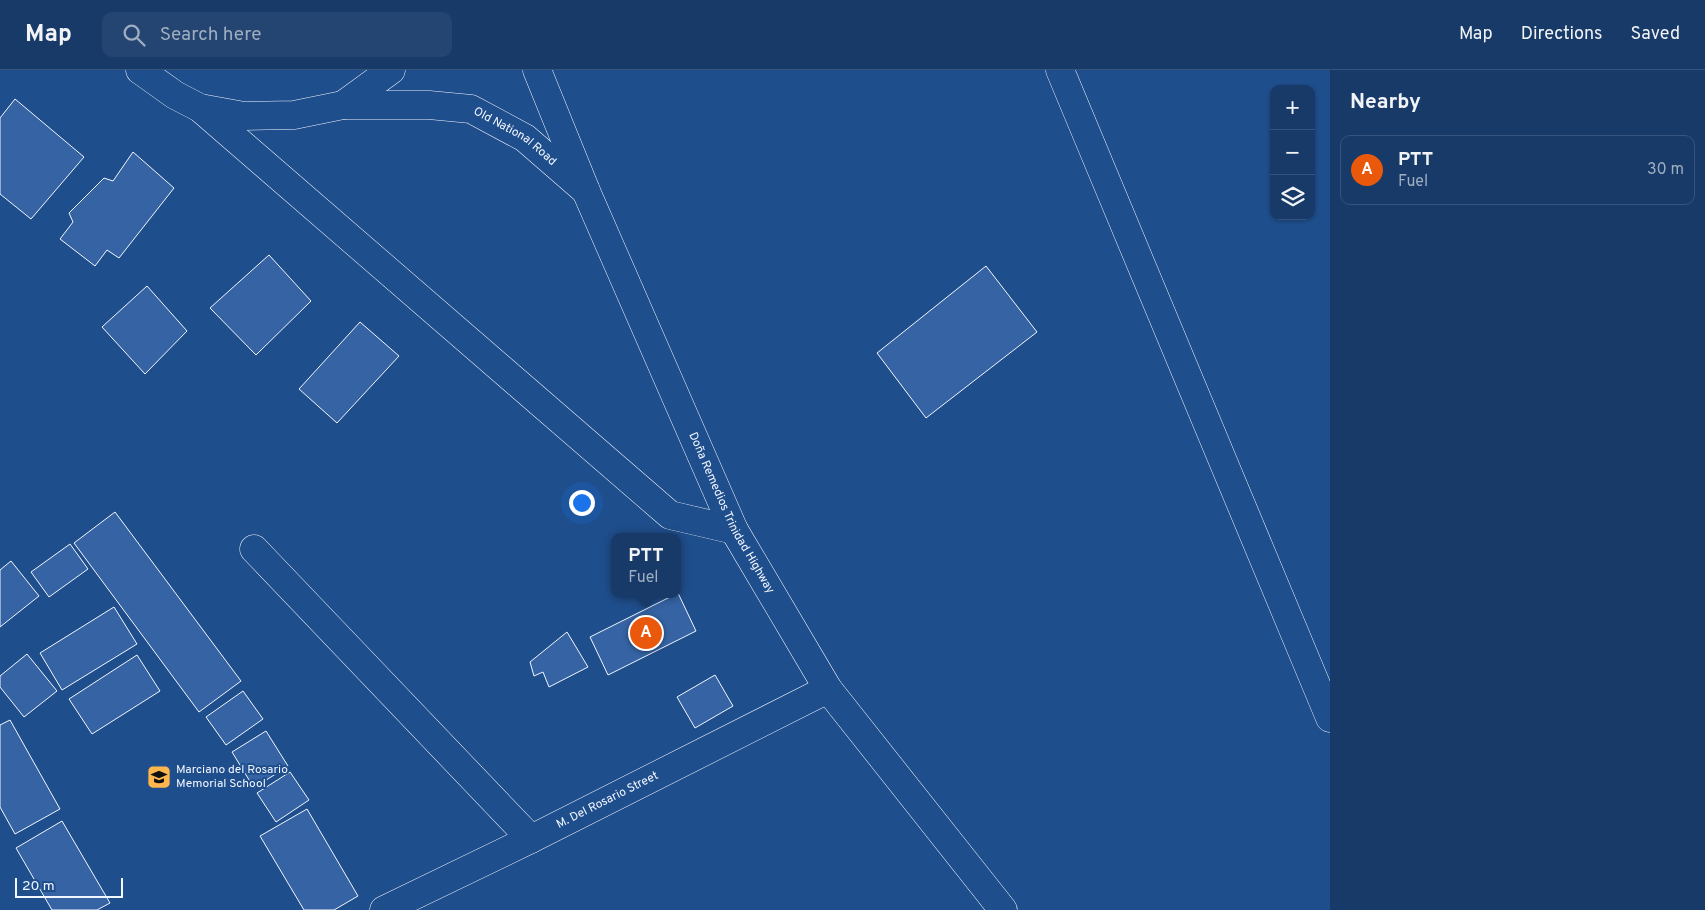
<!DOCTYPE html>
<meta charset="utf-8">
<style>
:root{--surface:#173a69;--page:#244571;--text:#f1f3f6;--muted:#9eadc0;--line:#36547d;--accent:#ea580c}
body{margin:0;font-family:Overpass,sans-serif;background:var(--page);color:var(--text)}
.controls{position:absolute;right:15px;top:15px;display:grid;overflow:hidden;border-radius:10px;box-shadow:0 1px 4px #0004}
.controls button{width:45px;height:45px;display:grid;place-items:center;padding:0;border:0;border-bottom:1px solid var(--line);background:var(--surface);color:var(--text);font:25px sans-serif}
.scale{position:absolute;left:15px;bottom:12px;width:108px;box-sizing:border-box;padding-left:5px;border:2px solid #f2f6ff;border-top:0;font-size:14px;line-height:18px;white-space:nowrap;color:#f2f6ff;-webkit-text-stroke:4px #1f4e8c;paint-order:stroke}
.you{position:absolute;left:581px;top:432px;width:18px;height:18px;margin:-12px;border:4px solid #fff;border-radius:50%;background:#1a73e8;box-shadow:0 0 0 8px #1a73e833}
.badge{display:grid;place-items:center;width:32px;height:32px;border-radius:50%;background:var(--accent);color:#fff;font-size:16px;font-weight:700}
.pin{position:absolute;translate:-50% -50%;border:2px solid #fff;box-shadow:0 1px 5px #0006}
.popup{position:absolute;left:611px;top:463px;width:70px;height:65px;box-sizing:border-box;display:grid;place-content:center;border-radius:10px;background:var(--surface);filter:drop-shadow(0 1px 4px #0005);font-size:16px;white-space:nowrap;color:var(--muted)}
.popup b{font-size:19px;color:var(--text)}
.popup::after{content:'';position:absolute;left:50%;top:100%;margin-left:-10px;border:10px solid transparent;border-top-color:var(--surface)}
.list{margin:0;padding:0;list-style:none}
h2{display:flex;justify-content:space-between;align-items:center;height:65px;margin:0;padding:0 20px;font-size:21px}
h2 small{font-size:16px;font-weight:400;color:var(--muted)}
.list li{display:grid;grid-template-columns:32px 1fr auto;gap:15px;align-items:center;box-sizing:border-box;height:70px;margin:0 10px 10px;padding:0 10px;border:1px solid var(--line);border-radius:10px}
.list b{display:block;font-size:19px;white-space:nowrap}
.list p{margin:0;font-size:16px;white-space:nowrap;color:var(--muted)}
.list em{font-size:16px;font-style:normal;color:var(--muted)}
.icon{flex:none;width:28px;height:28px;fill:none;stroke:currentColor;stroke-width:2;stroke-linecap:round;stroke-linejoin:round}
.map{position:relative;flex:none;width:1330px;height:840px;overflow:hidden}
header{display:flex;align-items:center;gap:30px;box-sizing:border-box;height:70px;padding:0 25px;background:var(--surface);border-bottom:1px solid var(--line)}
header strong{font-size:24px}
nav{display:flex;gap:28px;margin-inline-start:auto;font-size:18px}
.search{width:350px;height:45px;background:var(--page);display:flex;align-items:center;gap:12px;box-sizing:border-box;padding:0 18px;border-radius:10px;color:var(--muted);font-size:19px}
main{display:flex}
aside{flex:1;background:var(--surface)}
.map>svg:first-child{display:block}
.building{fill:#3563a3;stroke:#f2f6ff}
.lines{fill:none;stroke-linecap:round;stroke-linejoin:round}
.street-casing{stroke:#f2f6ff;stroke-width:29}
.secondary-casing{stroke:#f2f6ff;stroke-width:29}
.primary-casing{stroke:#f2f6ff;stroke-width:29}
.street{stroke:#1f4e8c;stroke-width:28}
.secondary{stroke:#1f4e8c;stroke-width:28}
.primary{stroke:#1f4e8c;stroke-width:28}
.labels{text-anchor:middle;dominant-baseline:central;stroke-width:4;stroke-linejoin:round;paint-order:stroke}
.street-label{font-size:12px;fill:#f2f6ff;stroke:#1f4e8c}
.poi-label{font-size:12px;fill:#f2f6ff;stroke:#1f4e8c;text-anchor:start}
</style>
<header>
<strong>Map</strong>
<div class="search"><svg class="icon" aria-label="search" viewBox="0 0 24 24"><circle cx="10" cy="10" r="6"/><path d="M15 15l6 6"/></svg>Search here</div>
<nav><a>Map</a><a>Directions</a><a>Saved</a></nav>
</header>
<main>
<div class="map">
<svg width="1330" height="840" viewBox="0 0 1330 840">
<rect width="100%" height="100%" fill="#1f4e8c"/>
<g class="building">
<polygon points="15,29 84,87 31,149 0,124 0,48"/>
<polygon points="133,82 174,118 119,188 107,180 95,196 60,169 73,152 69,143 104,108 113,111"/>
<polygon points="269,185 311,231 256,285 210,238"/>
<polygon points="986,196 1037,262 926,348 877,283"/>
<polygon points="147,216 187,261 145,304 102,257"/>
<polygon points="360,252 399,286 337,353 299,319"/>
<polygon points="115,442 241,611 199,642 74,473"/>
<polygon points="70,474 88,499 49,527 31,502"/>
<polygon points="11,491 39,526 0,557 0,500"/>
<polygon points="678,523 696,561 608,605 590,567"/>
<polygon points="114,537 137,574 62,620 40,583"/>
<polygon points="567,562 588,597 549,617 543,602 534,606 530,592"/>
<polygon points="27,584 57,621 24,647 0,617 0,606"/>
<polygon points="137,585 160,621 92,664 69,629"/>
<polygon points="715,605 733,636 695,658 677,627"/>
<polygon points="243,621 263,649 226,675 206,647"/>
<polygon points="10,650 60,739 15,764 0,737 0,655"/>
<polygon points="266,661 288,696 254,718 232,682"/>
<polygon points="290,702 309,730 276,752 257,723"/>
<polygon points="307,739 358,826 334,840 304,840 260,766"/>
<polygon points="62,751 110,833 97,840 52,840 16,778"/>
</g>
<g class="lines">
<g class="street-casing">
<g id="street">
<polyline points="1060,0 1330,648"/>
<polyline points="200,38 670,445 734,460"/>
<polyline points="254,479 531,769"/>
<path id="s1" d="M 384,840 L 531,769 L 828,619"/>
</g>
</g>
<g class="secondary-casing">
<g id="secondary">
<path id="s2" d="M 140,0 L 175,25 L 200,38 L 244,46 L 294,45 L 343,35 L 429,35 L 471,39 L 525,68 L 586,121"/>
<polyline points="343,35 391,0"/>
</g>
</g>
<g class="primary-casing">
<g id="primary">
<path id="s3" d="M 537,0 L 586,121 L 734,460 L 828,619 L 1003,840"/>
</g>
</g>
<use href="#street" class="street"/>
<use href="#secondary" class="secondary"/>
<use href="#primary" class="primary"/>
</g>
<defs>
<g id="school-square" transform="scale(1.25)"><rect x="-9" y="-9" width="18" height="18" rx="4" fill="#ffb74d" stroke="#1f4e8c"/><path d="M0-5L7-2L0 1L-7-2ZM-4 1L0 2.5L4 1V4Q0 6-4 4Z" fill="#111"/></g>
</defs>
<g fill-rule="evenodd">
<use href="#school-square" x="159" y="707"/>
</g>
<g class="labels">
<g class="street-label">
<text stroke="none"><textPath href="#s2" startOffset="396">Old National Road</textPath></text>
<text stroke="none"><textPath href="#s3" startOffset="484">Doña Remedios Trinidad Highway</textPath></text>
<text stroke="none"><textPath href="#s1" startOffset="249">M. Del Rosario Street</textPath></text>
</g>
<g class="poi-label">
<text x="176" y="700">Marciano del Rosario<tspan x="176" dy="14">Memorial School</tspan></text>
</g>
</g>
</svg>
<div class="controls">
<button>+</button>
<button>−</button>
<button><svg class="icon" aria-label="layers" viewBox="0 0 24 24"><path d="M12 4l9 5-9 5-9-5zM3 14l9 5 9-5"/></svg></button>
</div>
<div class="scale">20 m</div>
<div class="you"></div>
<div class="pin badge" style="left:646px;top:563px">A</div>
<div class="popup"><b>PTT</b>Fuel</div>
</div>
<aside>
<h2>Nearby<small></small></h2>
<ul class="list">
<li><span class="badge">A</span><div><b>PTT</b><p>Fuel</p></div><em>30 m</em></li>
</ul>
</aside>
</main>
